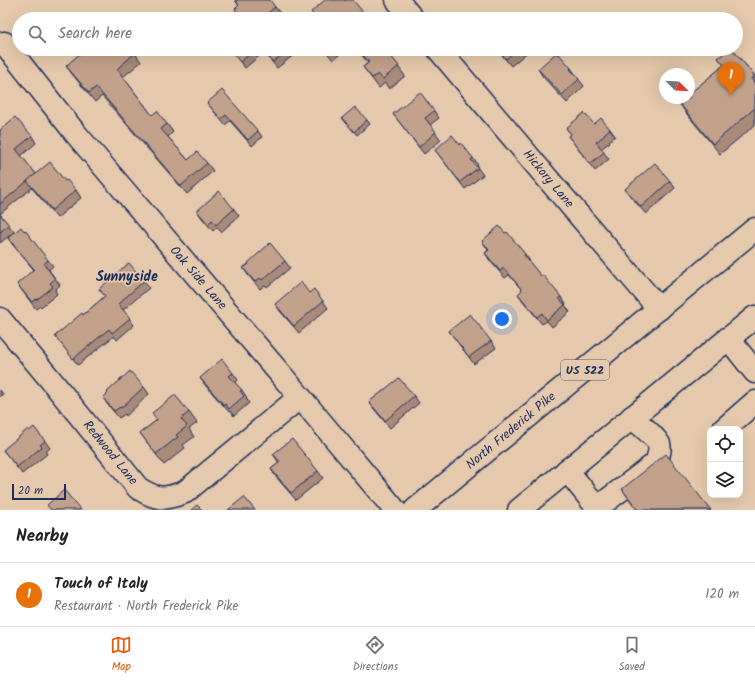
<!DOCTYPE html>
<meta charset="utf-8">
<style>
:root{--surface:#fff;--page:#f6f6f6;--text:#222;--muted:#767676;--line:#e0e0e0;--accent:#ea580c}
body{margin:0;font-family:Kalam,sans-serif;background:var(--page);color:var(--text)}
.controls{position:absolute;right:12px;bottom:12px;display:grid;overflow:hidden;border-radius:8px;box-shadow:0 4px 16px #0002}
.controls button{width:36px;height:36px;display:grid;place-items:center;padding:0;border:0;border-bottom:1px solid var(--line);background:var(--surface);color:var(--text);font:20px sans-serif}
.compass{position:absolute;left:659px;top:68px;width:36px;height:36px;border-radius:50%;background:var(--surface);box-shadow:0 4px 16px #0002;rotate:114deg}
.scale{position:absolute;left:12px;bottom:10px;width:54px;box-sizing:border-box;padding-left:4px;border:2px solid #1b2f5e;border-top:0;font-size:11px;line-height:14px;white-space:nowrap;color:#1b2f5e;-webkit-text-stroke:3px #e5c9ac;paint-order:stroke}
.you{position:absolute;left:502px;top:319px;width:14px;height:14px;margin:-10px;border:3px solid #fff;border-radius:50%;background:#1a73e8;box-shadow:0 0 0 6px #1a73e833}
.badge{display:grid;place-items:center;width:26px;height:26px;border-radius:50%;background:var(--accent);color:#fff;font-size:13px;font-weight:700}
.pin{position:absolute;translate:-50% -33px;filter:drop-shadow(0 1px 2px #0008)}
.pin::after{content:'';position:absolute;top:21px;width:14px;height:12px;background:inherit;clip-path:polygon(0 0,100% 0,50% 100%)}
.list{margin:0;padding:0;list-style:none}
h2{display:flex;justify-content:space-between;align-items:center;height:52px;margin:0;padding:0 16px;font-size:17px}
h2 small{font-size:13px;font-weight:400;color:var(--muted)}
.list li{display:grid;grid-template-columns:26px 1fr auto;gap:12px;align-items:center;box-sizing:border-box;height:64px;padding:0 16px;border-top:1px solid var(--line)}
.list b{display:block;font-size:15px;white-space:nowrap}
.list p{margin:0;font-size:13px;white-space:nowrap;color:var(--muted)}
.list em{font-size:13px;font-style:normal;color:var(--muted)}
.icon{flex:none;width:22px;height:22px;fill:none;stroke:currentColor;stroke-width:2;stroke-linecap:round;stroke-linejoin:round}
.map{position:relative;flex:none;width:755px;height:510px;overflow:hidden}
.search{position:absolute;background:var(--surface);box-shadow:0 4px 16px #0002;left:12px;right:12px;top:12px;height:44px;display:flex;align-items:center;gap:10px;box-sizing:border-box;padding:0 14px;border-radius:22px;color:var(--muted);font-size:15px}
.sheet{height:116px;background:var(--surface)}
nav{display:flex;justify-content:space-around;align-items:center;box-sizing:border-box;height:56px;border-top:1px solid var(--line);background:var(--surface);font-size:11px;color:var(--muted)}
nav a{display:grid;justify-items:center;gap:2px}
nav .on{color:var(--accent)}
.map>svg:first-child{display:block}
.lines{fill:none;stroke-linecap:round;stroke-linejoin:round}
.minor-casing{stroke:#1b2f5e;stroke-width:25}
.major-casing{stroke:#1b2f5e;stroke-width:25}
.minor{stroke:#e5c9ac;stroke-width:22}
.major{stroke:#e5c9ac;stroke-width:22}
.wall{fill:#a78a78;stroke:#1b2f5e}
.building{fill:#c2a18b;stroke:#1b2f5e}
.labels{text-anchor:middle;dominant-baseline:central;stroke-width:3.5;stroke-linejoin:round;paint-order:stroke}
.shield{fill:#e5c9ac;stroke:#585d75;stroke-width:1}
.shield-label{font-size:12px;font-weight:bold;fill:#1b2f5e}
.street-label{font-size:13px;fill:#1b2f5e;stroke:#e5c9ac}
.neighbourhood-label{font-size:14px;font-weight:bold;fill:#1b2f5e;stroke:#e5c9ac}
</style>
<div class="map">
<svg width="755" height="510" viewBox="0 0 755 510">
<rect width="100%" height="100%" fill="#e5c9ac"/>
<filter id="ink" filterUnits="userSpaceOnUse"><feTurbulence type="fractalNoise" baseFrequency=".025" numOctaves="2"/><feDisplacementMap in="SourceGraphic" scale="8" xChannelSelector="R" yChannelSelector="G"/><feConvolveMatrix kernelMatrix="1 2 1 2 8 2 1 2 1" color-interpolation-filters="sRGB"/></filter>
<g filter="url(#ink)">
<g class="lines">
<g class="minor-casing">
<g id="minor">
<polyline points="397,0 413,19"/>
<polyline points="4,43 76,134 300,397 395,510"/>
<polyline points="438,49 542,172 659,309"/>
<path d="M 0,319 L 50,379 L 138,488 C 157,500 164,500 185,492 L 300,397"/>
<polyline points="728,338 755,372"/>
<polyline points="724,429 755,402"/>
<polyline points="567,470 599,510"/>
<path d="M 597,508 L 656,463 C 658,457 661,450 659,444 C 656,437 638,423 632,417"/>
</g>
</g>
<g class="major-casing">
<g id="major">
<polyline points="415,510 755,229"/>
<polyline points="519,510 755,317"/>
</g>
</g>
<use href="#minor" class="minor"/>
<use href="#major" class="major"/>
</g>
<g class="wall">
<polygon points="235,0 275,7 280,13 273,19 243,19 235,9 239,6"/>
<polygon points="230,49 291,49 295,54 277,68 264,52 245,68"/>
<polygon points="324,49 346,49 333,60"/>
<polygon points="357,49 385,49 405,76 389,89 385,83 379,88 363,67 368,63"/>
<polygon points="497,49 530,49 530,50 511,66"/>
<polygon points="732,49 755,76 755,125 720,154 686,113 679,103 724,65 718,58"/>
<polygon points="135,53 141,62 123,77 152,115 167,124 173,132 168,137 188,160 207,163 213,171 187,194 102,96 95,102 72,74 66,66"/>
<polygon points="571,68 576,75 576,76 584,86 567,103 543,77 538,69"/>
<polygon points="207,103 258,131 262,137 252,146 230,121 225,125 212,109"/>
<polygon points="434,111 439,118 430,125 441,140 424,154 393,114"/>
<polygon points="342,118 367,120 370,124 357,135"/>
<polygon points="594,124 610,129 615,136 609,141 610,142 601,149 609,159 595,171 568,136 571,134 566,128"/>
<polygon points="0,130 32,136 36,143 21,156 36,174 65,181 76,190 81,198 57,218 32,188 0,214 14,232 0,243"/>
<polygon points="435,150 473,158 478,165 477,167 483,175 465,189"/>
<polygon points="670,181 675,188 646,214 630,196 625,189"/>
<polygon points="234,209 239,216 221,232 217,227 213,231 202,218 197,211"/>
<polygon points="505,233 525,254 530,261 529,262 541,276 561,297 566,304 565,305 570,312 552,327 547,321 542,324 523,301 518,294 522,290 509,275 505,278 490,261 485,253 488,250 482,241"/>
<polygon points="8,238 48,260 53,266 49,270 60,285 55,290 57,294 41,307 40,306 36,309 17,284 34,270 12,244"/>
<polygon points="285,261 290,268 267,287 265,285 260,289 248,275 243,268 248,264"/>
<polygon points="144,281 149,288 123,310 134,325 117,340 114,336 78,365 55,336 83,315 105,296 99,289"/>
<polygon points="309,293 323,301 328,308 299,333 280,311 275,304"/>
<polygon points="449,331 491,341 496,348 474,364"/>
<polygon points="233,373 238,380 235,383 242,390 247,398 246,398 249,403 234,416 230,411 229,412 205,385 200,378"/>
<polygon points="144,387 149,394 126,416 125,414 119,418 108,405 103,398"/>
<polygon points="0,390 3,394 0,397"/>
<polygon points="414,396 419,403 390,428 374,409 369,402"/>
<polygon points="189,412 197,423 189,429 194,437 183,445 185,448 164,465 140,433 157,420 152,413"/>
<polygon points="29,431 45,441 50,448 46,452 47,454 22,474 3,450"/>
<polygon points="273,454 318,471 323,478 296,500 276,477 271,469 279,463"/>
<polygon points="622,489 711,510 637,510"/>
</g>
<g class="building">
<polygon points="235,0 270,0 275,7 264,16 266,19 244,19 235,9 239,5"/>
<polygon points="325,0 344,0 345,1 346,0 353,0 367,17 365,19 317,19 311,12"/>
<polygon points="504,17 506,19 501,19"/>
<polygon points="85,49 132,49 135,53 117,69 152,115 157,111 167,124 161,129 188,160 197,152 207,163 181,186 96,87 89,93 66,66"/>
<polygon points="230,49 256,49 240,62"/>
<polygon points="262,49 289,49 273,62"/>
<polygon points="358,49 385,49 399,66 383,79 378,74 372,78 363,67 369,62"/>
<polygon points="498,49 517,49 506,59"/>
<polygon points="729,49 732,49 754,75 751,78 755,84 755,108 713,144 679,103 685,98 689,98 689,94 724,65 718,58"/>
<polygon points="556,53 558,55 559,54 571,68 570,69 579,79 562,95 538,69"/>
<polygon points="222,90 258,131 248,140 226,115 221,119 207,103"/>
<polygon points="420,92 434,111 425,118 436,132 419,147 393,114"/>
<polygon points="355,107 367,120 354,132 342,118"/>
<polygon points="584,113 594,124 601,118 610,129 604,134 605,135 596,142 604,152 590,164 568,136 571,134 566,128"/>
<polygon points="15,117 32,136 16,149 36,174 0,204 0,130"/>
<polygon points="452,135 460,145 461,143 473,158 471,160 478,168 460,182 435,150"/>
<polygon points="50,162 65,181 67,180 76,190 52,210 27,181"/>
<polygon points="655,163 670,181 641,207 625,189"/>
<polygon points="219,191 234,209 216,225 212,220 208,224 197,211"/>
<polygon points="0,214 9,225 0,232"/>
<polygon points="499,226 505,233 507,232 525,254 524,255 541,276 543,275 561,297 559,298 565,305 547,320 542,313 537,317 518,294 522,290 504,268 500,271 485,253 489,250 482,241"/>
<polygon points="21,227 24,231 25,230 48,260 44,264 55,279 50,283 53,287 36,300 36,299 32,302 17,284 34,269 8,238"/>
<polygon points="270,243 285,261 262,280 260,278 255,282 243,268 249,264 248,263"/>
<polygon points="129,263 144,281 118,304 130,318 112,333 109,329 73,359 55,336 82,313 83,315 105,296 99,289"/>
<polygon points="301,282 309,293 314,289 323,301 294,326 275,304"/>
<polygon points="470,314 491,341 469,357 449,331"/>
<polygon points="222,359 233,373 229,376 242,390 240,391 244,396 229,409 225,404 224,405 200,378"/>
<polygon points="130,371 144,387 121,408 120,407 114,411 103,398 108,393 107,392"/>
<polygon points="399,378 414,396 385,421 369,402"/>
<polygon points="175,395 189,412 181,419 187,426 176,435 178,437 156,454 140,433 157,420 152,413"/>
<polygon points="34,427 45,441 40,445 42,447 17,467 3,450 28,429 29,431"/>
<polygon points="292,439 318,471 291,493 271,469 280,462 273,454"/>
<polygon points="666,454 711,510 638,510 622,489"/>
<polygon points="64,490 81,510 51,510 47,505"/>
<polygon points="244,497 255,510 228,510"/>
<polygon points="197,505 202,510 191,510"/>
</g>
</g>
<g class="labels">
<rect class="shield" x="561" y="360" width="48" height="20" rx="3"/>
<g class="shield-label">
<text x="585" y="370">US 522</text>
</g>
<g class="street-label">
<text transform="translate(548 179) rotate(50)">Hickory Lane</text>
<text transform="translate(198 278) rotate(49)">Oak Side Lane</text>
<text transform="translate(511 431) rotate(-40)">North Frederick Pike</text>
<text transform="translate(110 453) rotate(51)">Redwood Lane</text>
</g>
<g class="neighbourhood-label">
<text x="127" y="277">Sunnyside</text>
</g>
</g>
</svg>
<div class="controls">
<button><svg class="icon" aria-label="locate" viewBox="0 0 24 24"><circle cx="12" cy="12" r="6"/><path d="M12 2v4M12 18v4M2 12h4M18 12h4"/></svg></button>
<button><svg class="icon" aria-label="layers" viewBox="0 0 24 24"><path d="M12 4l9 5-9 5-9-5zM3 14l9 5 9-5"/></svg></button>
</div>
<svg class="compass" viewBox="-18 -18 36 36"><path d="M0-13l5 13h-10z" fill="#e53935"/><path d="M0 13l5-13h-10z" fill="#767676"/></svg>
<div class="scale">20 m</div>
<div class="you"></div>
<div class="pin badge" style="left:731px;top:95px;background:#e8710a">1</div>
<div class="search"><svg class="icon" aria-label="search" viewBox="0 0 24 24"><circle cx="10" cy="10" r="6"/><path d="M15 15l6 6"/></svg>Search here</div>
</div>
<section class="sheet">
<h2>Nearby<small></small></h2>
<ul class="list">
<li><span class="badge" style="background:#e8710a">1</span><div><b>Touch of Italy</b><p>Restaurant · North Frederick Pike</p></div><em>120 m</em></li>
</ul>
</section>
<nav>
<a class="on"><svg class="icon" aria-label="map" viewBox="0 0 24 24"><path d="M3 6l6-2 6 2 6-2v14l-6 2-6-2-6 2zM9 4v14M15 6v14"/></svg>Map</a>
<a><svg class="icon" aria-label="directions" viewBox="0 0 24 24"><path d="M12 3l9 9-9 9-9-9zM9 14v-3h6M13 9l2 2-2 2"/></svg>Directions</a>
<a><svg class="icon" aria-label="saved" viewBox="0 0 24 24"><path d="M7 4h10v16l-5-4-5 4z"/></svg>Saved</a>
</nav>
